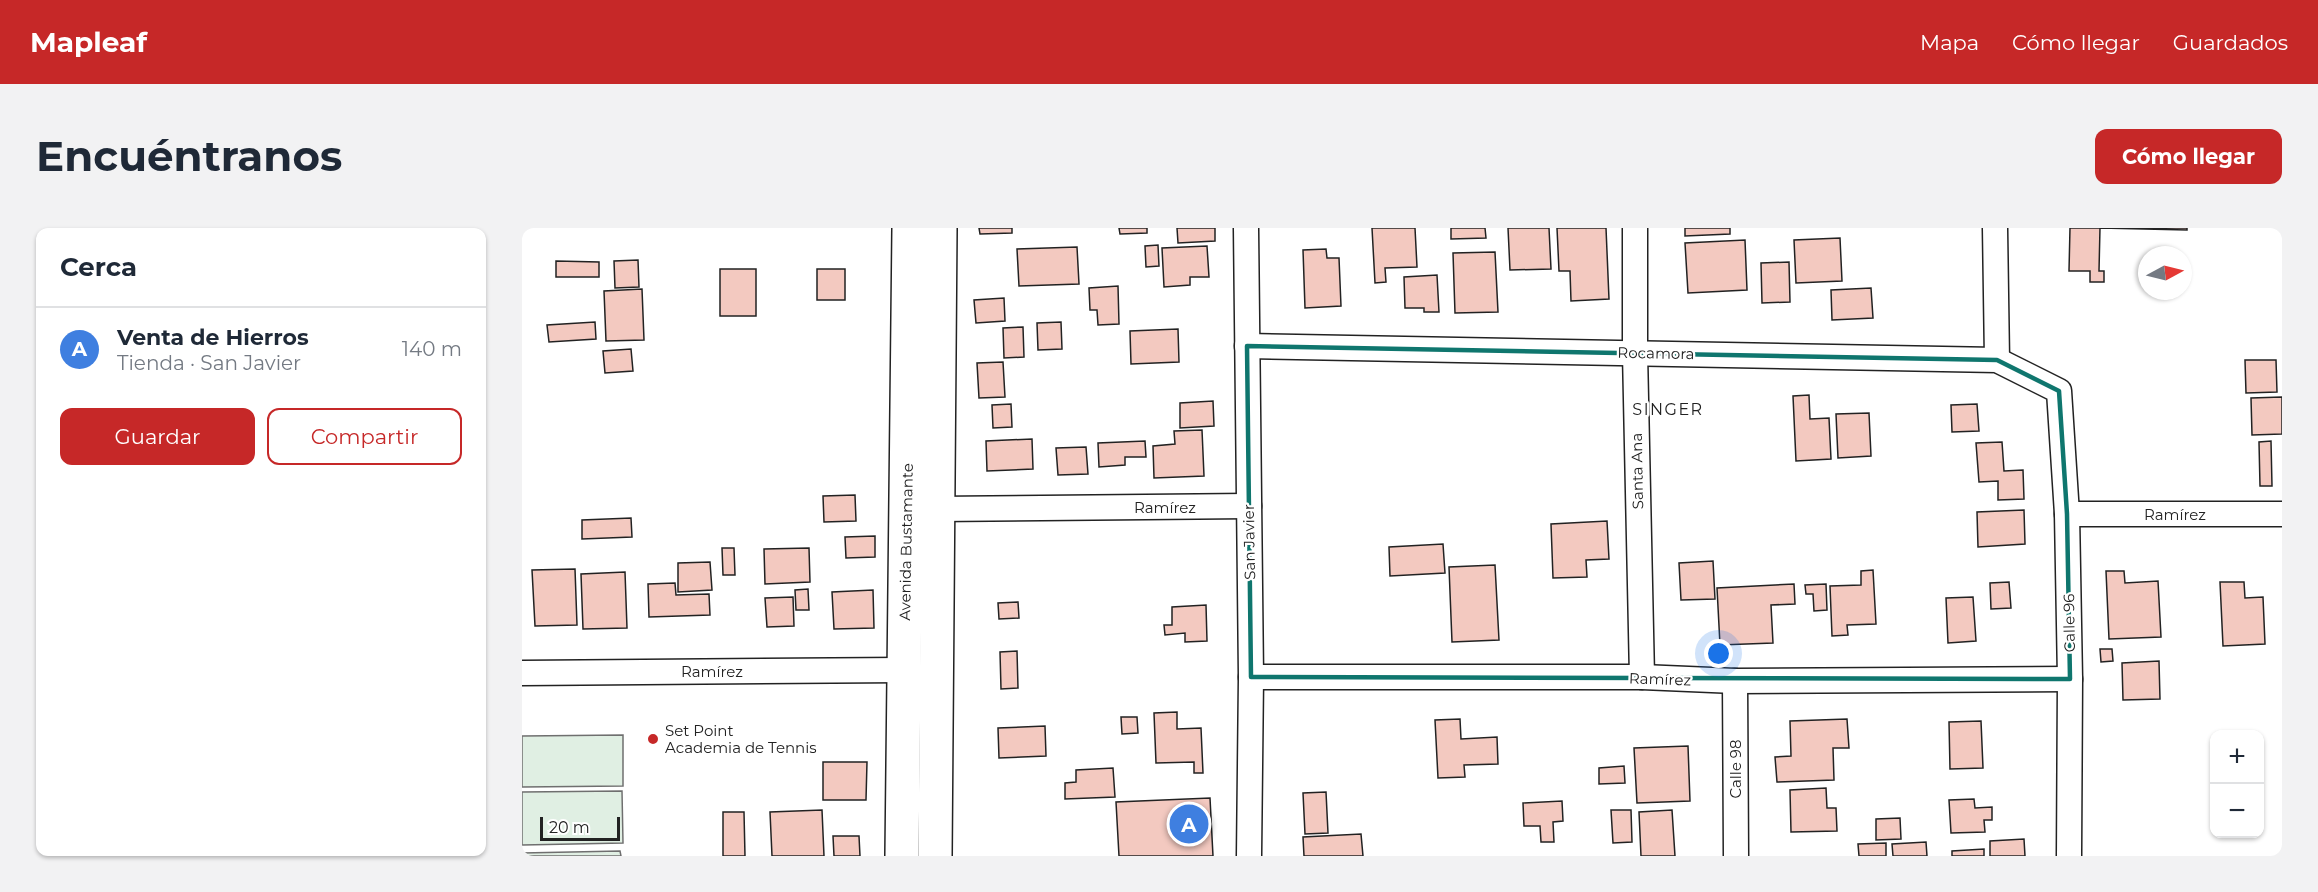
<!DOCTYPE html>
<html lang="es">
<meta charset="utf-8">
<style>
:root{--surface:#fff;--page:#f2f2f3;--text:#1f2937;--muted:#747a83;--line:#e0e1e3;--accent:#c62828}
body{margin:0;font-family:Montserrat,sans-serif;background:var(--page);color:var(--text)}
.controls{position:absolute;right:18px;bottom:18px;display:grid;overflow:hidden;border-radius:12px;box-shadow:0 2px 4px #0004}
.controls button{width:54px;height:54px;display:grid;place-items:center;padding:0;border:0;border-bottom:2px solid var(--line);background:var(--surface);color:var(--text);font:30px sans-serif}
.compass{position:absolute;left:1616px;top:18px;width:54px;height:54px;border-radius:50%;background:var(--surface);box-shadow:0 2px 4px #0004;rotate:83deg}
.scale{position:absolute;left:18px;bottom:15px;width:80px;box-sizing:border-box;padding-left:6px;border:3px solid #222;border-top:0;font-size:16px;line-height:21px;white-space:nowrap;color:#222;-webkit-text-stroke:4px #fff;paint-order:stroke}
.you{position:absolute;left:1197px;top:426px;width:21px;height:21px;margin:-15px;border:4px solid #fff;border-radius:50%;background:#1a73e8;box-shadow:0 0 0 9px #1a73e833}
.badge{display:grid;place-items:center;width:39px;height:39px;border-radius:50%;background:var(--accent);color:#fff;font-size:20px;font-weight:700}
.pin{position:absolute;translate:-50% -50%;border:3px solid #fff;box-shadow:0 2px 6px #0006}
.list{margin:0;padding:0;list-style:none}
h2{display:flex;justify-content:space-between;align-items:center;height:78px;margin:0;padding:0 24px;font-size:26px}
h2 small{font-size:20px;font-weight:400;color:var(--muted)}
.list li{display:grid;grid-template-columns:39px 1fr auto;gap:18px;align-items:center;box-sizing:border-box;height:84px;padding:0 24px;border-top:2px solid var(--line)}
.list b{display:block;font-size:22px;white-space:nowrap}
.list p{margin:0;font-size:20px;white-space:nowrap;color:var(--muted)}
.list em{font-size:20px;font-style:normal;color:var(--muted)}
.actions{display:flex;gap:12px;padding:18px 24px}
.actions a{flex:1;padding:14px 0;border:2px solid var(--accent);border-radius:12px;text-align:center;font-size:21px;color:var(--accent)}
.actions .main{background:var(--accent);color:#fff}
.map{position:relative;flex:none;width:1760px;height:628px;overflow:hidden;border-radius:12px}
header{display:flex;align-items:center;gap:36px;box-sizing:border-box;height:84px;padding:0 30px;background:var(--accent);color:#fff}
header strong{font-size:28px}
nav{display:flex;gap:33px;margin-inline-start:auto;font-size:21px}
.intro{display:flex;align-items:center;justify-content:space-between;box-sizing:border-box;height:144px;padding:0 36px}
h1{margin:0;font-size:42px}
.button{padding:15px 27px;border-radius:12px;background:var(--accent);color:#fff;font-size:21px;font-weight:700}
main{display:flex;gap:36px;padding:0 36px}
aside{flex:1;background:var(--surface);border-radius:12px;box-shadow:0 2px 4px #0004}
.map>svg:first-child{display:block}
.green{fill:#e0efe3;stroke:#6f6f6f;stroke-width:1.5}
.building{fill:#f3c9c0;stroke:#222;stroke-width:1.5}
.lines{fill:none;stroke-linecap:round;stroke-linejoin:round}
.minor-casing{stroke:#222;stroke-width:27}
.secondary-casing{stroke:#222;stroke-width:36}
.minor{stroke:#fff;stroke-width:24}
.secondary{stroke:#fff;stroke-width:33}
.marked{fill:none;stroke:#0f766e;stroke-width:4.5;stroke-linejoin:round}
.poi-dot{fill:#c62828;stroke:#fff;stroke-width:2}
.labels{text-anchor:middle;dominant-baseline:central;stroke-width:4.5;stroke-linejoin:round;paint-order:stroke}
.street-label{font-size:15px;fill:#222;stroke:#fff}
.poi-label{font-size:15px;fill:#222;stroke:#fff;text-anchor:start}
.neighbourhood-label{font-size:16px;letter-spacing:1.5px;fill:#222;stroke:#fff}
</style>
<header>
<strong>Mapleaf</strong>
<nav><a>Mapa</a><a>Cómo llegar</a><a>Guardados</a></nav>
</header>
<div class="intro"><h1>Encuéntranos</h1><a class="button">Cómo llegar</a></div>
<main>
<aside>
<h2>Cerca<small></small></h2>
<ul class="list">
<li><span class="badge" style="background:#3f7fe0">A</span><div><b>Venta de Hierros</b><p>Tienda · San Javier</p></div><em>140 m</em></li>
</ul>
<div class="actions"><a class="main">Guardar</a><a>Compartir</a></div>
</aside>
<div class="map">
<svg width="1760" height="628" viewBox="0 0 1760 628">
<rect width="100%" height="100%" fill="#fff"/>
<g class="green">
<polygon points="101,507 101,558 0,559 0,508"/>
<polygon points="100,563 101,615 0,617 0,564"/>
<polygon points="98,623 99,628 0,628 0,625"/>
</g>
<g class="building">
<polygon points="457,0 490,0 490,5 458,6"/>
<polygon points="597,0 625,0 625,5 598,6"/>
<polygon points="655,0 693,0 693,13 656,15"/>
<polygon points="850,0 893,0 895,39 863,40 864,54 853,55"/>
<polygon points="929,0 963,0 964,10 929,11"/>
<polygon points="986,0 1027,0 1029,41 988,42"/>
<polygon points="1035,0 1084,0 1087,71 1049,73 1048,43 1037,43"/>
<polygon points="1163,0 1208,0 1208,6 1163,8"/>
<polygon points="1548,0 1665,0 1665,2 1578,0 1577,43 1582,43 1582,54 1568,54 1568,43 1547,43"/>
<polygon points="1318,10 1320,53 1274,55 1272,12"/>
<polygon points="1223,12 1225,62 1166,65 1163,15"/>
<polygon points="636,17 637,38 624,39 623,18"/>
<polygon points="685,18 687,49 668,49 668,57 642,59 640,20"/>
<polygon points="555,19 557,56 497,58 495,21"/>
<polygon points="804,21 805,30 817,30 819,78 783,80 781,22"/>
<polygon points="973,24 976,84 933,85 931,25"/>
<polygon points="116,32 117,59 93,60 92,33"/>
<polygon points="34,33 77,34 77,49 34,49"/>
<polygon points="1267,34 1268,74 1240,75 1239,35"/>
<rect x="198" y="41" width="36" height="47"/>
<rect x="295" y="41" width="28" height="31"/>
<polygon points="915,47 917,84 902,84 902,80 883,80 882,49"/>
<polygon points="596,58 597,96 576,97 575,82 568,82 567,60"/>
<polygon points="1349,60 1351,90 1310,92 1309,62"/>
<polygon points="120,61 122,112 84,113 82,63"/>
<polygon points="482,70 483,93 454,95 452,72"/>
<polygon points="73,94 74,111 27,114 25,97"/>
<polygon points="539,94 540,121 516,122 515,95"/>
<polygon points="501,99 502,129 482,130 481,100"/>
<polygon points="656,101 657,134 609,136 608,103"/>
<polygon points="109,121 111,143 83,145 81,123"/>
<polygon points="1723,132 1754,132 1755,164 1724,165"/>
<polygon points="481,134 483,169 457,170 455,135"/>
<polygon points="1287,167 1288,191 1307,190 1309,231 1274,233 1271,168"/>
<polygon points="1760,169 1760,206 1730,207 1729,170"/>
<polygon points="691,173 692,198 658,200 658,175"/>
<polygon points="489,176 490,199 471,200 470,177"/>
<polygon points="1455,176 1457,203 1430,204 1429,177"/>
<polygon points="1347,185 1349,228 1316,230 1314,186"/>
<polygon points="680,202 682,248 632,250 631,218 653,216 652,203"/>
<polygon points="510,211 511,241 465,243 464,213"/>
<polygon points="623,213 624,229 603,229 603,237 577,239 576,215"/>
<polygon points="1749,213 1750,258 1738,258 1737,214"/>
<polygon points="1480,214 1482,243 1501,242 1502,271 1476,272 1476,253 1457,254 1454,215"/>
<polygon points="564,219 566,246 536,247 534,220"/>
<polygon points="333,267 334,293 302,294 301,268"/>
<polygon points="1502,282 1503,316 1456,319 1455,284"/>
<polygon points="109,290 110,309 60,311 60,292"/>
<polygon points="1085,293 1087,331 1064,332 1065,349 1031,350 1029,296"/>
<polygon points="353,308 353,329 324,330 323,309"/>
<polygon points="921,316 923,345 868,348 867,319"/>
<polygon points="200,320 212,320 213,347 201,347"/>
<polygon points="287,320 288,354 243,356 242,321"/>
<polygon points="1191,333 1193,371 1159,372 1157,335"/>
<polygon points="188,334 190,362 156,364 156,335"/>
<polygon points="973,337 977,412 930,414 927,339"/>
<polygon points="53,341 55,397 13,398 10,342"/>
<polygon points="1351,342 1354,396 1325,397 1326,407 1310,408 1308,358 1339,357 1339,343"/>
<polygon points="1584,343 1602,343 1603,355 1636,353 1639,409 1587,411"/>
<polygon points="103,344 105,400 61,401 59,346"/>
<polygon points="1487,354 1489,380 1469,381 1468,355"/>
<polygon points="1698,354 1722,354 1723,370 1741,369 1743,416 1701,418"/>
<polygon points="153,355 154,367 187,366 188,387 127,389 126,356"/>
<polygon points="1272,356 1273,376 1249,377 1251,415 1198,417 1195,360"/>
<polygon points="1304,356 1305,382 1292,383 1291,366 1284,366 1283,357"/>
<polygon points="286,361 287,382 274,382 273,362"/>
<polygon points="351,362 352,400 312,401 310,364"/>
<polygon points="271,369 272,398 245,399 243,370"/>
<polygon points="1451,369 1454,413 1426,415 1424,370"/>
<polygon points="496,374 497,390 477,391 476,375"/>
<polygon points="684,377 685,413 663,414 663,405 643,407 642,397 650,397 650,379"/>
<polygon points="1578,421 1590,421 1591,433 1579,434"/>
<polygon points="495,423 496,460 479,461 478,424"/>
<polygon points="1637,433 1638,471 1601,472 1600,435"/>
<polygon points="655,484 655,501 679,500 681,545 672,545 672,534 634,535 632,485"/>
<polygon points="599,489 615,489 616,505 600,506"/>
<polygon points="938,491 939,511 975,509 976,536 942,537 943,549 916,550 913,492"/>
<polygon points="1325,491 1327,520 1311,520 1312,552 1255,554 1253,529 1269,528 1268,493"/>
<polygon points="1459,493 1461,540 1428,541 1427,494"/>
<polygon points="523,498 524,528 477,530 476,500"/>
<polygon points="1166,518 1168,573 1115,575 1112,520"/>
<polygon points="301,534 345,534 344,572 301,572"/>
<polygon points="1102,538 1103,555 1077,556 1077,540"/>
<polygon points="591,540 593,569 543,571 543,555 554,554 554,542"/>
<polygon points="1304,560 1305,580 1314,580 1315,603 1269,604 1268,562"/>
<polygon points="804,564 806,605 783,606 781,565"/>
<polygon points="688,570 691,628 597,628 594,574"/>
<polygon points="1452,571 1453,580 1470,579 1470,592 1462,592 1463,604 1429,605 1427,572"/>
<polygon points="1040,573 1041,593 1031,594 1032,614 1019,614 1018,598 1002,598 1001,575"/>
<polygon points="300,582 302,628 250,628 248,584"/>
<polygon points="1089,582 1109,582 1110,614 1091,615"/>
<polygon points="1150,582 1153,628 1119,628 1117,584"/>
<polygon points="201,584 222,584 223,628 201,628"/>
<polygon points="1378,590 1379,611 1354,612 1354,591"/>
<polygon points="839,606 841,628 782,628 781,609"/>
<polygon points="311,608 337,608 338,628 312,628"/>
<polygon points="1502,611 1503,628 1468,628 1468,613"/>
<polygon points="1404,614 1405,628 1371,628 1370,616"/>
<polygon points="1364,615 1364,628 1337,628 1336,616"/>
<polygon points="1462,621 1462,628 1430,628 1430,623"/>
</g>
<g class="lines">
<g class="minor-casing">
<g id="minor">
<polyline points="724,0 729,449 727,628"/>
<polyline points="1113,0 1113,125 1120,449"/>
<polyline points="1473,0 1475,132"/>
<polyline points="725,118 1475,132 1537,163 1545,286 1548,451 1547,628"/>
<polyline points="415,281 727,278"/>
<polyline points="1545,286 1760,286"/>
<polyline points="0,445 381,442"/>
<polyline points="729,449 1120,449 1213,453 1548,451"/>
<polyline points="1213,453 1214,628"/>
</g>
</g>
<g class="secondary-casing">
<g id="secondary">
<polyline points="380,628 387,0"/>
<polyline points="413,628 418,0"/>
</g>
</g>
<use href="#minor" class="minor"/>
<use href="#secondary" class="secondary"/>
</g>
<path class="marked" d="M 725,118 L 1475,132 L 1537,163 L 1545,286 L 1548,451 L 729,449 Z"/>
<circle class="poi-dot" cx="131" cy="511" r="6"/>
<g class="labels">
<g class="street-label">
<text transform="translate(1134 125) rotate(1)">Rocamora</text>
<text transform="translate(1115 243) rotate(-91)">Santa Ana</text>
<text x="643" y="279">Ramírez</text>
<text x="1653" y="286">Ramírez</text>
<text transform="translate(384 314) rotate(-89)">Avenida Bustamante</text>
<text transform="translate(727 314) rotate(-91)">San Javier</text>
<text transform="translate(1547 395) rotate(-91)">Calle 96</text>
<text x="190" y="443">Ramírez</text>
<text transform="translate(1138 451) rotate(2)">Ramírez</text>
<text transform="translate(1213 541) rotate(-90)">Calle 98</text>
</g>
<g class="poi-label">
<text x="143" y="502">Set Point<tspan x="143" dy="17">Academia de Tennis</tspan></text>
</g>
<g class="neighbourhood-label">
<text x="1146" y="181">SINGER</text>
</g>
</g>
</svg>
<div class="controls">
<button>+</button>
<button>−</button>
</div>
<svg class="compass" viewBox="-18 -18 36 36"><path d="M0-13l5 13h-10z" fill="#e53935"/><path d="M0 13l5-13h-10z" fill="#747a83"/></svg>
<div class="scale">20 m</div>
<div class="you"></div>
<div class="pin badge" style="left:667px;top:596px;background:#3f7fe0">A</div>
</div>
</main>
